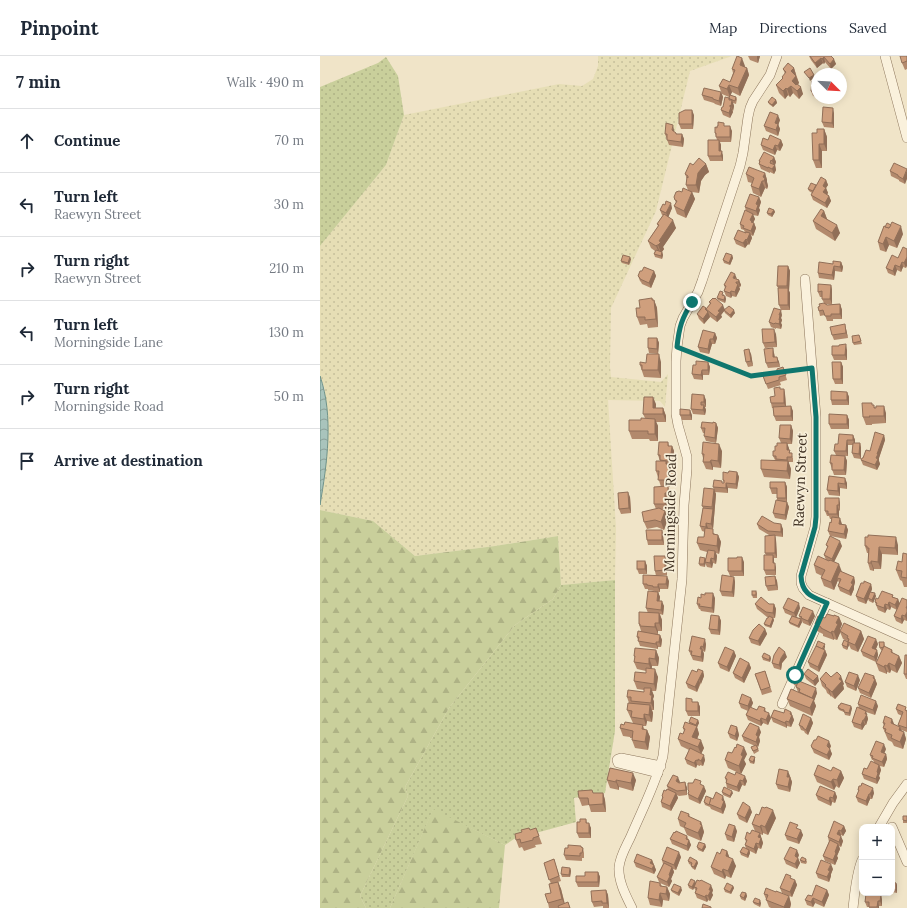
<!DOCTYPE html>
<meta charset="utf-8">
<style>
:root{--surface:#fff;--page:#f2f2f3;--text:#1f2937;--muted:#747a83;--line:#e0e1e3}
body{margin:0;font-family:Lora,serif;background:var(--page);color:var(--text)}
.controls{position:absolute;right:12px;bottom:12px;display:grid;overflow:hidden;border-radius:8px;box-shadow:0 2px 10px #0003}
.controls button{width:36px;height:36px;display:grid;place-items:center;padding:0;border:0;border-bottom:1px solid var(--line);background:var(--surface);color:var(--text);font:20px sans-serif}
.compass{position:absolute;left:491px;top:12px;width:36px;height:36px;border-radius:50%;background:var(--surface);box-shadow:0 2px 10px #0003;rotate:114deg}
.stop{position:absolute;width:12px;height:12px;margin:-9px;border:3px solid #0f766e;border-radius:50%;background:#fff}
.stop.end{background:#0f766e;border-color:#fff;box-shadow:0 1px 4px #0008}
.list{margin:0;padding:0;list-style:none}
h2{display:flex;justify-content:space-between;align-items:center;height:52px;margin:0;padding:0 16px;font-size:17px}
h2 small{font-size:13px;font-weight:400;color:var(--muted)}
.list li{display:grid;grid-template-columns:26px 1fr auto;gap:12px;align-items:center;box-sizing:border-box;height:64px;padding:0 16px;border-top:1px solid var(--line)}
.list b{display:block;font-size:15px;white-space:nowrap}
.list p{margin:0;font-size:13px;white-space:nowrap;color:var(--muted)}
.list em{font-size:13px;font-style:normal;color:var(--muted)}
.icon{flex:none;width:22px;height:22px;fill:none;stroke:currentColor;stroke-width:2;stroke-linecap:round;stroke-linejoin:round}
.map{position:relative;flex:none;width:587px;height:852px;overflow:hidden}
header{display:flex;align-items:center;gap:24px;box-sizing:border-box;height:56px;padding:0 20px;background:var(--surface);border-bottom:1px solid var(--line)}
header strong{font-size:19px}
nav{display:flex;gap:22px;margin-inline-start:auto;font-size:14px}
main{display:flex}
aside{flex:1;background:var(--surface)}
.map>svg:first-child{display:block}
.farmland{fill:url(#farmland-dots)}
.grass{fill:url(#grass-dots)}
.forest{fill:url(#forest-firs)}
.water{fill:url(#water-waves);stroke:#6f938a}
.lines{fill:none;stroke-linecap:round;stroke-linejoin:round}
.minor-casing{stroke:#8d765c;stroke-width:10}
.path{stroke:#8d765c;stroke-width:1.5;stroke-dasharray:3 2;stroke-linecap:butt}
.minor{stroke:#faf1dc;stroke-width:9}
.wall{fill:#b2896c}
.shaded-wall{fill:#916f58}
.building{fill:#cf9f7d;stroke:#916f58}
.route{stroke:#0f766e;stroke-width:5}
.labels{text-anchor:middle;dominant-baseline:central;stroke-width:3.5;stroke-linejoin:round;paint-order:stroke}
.street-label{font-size:14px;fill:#3d2e20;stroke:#f7eed8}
</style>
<header>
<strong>Pinpoint</strong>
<nav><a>Map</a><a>Directions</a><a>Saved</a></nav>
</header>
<main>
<aside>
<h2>7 min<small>Walk · 490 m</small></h2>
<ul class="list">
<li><svg class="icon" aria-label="ahead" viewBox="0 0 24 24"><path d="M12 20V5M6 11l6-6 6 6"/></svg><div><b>Continue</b></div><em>70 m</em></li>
<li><svg class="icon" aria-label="left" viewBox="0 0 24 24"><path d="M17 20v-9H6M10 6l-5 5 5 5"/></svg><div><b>Turn left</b><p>Raewyn Street</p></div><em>30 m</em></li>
<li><svg class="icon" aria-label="right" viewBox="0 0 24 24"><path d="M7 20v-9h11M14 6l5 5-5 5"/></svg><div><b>Turn right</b><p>Raewyn Street</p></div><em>210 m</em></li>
<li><svg class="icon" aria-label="left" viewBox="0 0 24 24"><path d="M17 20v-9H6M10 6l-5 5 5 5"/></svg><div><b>Turn left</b><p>Morningside Lane</p></div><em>130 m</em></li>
<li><svg class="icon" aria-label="right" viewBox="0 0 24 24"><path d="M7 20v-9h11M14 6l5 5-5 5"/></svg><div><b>Turn right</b><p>Morningside Road</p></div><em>50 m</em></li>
<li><svg class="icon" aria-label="arrive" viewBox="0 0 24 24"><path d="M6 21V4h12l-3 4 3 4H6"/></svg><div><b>Arrive at destination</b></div></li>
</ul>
</aside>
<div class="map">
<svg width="587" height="852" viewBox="0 0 587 852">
<defs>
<pattern id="farmland-dots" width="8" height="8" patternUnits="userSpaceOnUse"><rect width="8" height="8" fill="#e6deb5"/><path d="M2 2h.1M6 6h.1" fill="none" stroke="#c6bf9b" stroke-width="1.8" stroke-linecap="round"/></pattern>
<pattern id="grass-dots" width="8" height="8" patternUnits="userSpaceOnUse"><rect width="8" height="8" fill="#c9cf9b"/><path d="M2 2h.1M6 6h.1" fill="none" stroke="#aeb285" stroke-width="1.8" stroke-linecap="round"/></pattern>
<pattern id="forest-firs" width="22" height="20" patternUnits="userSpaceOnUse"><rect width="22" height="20" fill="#c9cf9b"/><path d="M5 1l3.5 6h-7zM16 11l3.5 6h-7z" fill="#aeb285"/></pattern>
<pattern id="water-waves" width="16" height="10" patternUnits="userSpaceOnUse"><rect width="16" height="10" fill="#a9c4bc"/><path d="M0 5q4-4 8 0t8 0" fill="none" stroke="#8ba098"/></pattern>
</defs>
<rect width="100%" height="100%" fill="#f0e4c8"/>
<polygon class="farmland" points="278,0 412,0 370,15 336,155 291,252 290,311 291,321 341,326 348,318 345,351 340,345 288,344 296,472 295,524 241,529 238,480 175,490 95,500 53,465 0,454 0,449 5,422 5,333 0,320 0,190 66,109 84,59 239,28 262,30 273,23 278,10"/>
<g class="grass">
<polygon points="66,1 78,20 84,59 66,109 0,190 0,31 58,7"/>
<polygon points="295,524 295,675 285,737 254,742 256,766 194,783 185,789 113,754 70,852 46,852 40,840 88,740 85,731 129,652 195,569 233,543 241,529"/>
</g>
<g class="forest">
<polygon points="0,454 53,465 95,500 175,490 238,480 241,529 233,543 195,569 129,652 85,731 88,740 40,840 46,852 0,852"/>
<polygon points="113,753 185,789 179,852 70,852"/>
</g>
<path class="water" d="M 0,320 C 14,360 7,408 0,449 Z"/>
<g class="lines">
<g class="minor-casing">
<g id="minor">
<polyline points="565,0 587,82"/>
<polyline points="485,223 496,361 496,461 495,471 481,520 481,527 483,532 489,539 587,583"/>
<polyline points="462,648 507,547"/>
<polyline points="338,717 298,707 297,704 298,703 301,702 341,710"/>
<polyline points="559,771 573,747 587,728"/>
<polyline points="572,771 587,806"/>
<path d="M 312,852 C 306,840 298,825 299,811 C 300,800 307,789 311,780 C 322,754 336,727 343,700 L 362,523 L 364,449 L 367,413 L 367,401 L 364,390 L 358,369 L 356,358 L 356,305 L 357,291 L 360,270 L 363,262 L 378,236 L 382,225 L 420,110 L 423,97 L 428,61 L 430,52 L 433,45 L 450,19 L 457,0"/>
<path d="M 533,852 C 535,835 536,819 542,804"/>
</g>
</g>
<g class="path">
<polyline points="364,293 431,320 452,317"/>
<polyline points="463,316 485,313"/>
</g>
<use href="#minor" class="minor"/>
</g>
<g class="wall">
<polygon points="428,0 440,0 438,7 430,4"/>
<polygon points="489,0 511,0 516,8 511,13 505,6 504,8 503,7 497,12 491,4"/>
<polygon points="587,0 587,13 585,14 582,7"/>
<polygon points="425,10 425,11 427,12 429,19 420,40 412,36 410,39 416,41 417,43 416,48 413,47 414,50 413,55 412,54 413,56 410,62 403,59 401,54 409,41 402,38 399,30 410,26 413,17 412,13"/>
<polygon points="474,12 479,27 478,28 483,38 479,43 473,37 470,41 468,39 465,43 459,37 456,29 463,22 462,21 465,18 463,13"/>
<polygon points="497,25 497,41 493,40 491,35"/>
<polygon points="401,36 403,41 401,50 395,48 394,47 384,44 382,39"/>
<polygon points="456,44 457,47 453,51 449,48 448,46"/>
<polygon points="514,57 514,72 504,71 502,66"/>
<polygon points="374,59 373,73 361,73 359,68"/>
<polygon points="460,64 458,68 460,73 458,80 446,75 444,70"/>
<polygon points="405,70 412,75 411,86 400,86 401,89 401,95 403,100 403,105 390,105 388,100 397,84 395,77 397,72"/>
<polygon points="504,73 507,81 507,95 502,95 502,112 496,112 493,104 497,77"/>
<polygon points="354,74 354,76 357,78 362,78 364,83 363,91 349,89 345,78"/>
<polygon points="448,84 461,84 463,89 460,95 457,94 455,99 443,94 441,89"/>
<polygon points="454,101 456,106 455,109 456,114 454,118 450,116 450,117 441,113 439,108 440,107 439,105"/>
<polygon points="386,108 389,116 385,119 381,125 379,137 372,136 375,143 366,162 357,158 354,150 356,147 354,141 362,136 368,134 366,129 367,123 365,118 373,109"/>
<polygon points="587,113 585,128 579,125 579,124 571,120 570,115"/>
<polygon points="445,117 447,124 447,126 448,130 447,133 445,132 441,141 433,137 431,130 432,127 428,126 426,118"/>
<polygon points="506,124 508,129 506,132 508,137 507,138 509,140 511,145 507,152 493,144 491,139 492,137 489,135 488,133"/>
<polygon points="439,141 441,146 439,152 440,154 438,160 433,159 435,163 433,167 434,167 436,172 433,180 431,179 432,182 429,189 428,188 425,192 416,188 414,183 425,177 424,174 421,173 420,168 426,155 425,151"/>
<polygon points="352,152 348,161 356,172 343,191 344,193 342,196 343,199 342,203 335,201 334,198 335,195 331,192 328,185 338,170 337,168 343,159 342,159 340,154"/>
<polygon points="454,154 455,156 452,161 448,159 447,157"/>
<polygon points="504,155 507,163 520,177 515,185 496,173 493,165"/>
<polygon points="564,170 583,178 577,192 569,189 566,196 560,194 558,186"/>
<polygon points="587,193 586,212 583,211 581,216 577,214 575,220 568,217 566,212 578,202"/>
<polygon points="412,199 413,202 410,209 404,207 403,204"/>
<polygon points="311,203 309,209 302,207 301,205"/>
<polygon points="521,206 523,211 522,216 515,215 514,224 499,222 498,217 513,208"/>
<polygon points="468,210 470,215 469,235 470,237 470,254 461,254 459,249 458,232 457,230"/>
<polygon points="322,215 334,215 336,220 331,232 322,228 321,226 320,225 318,220"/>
<polygon points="417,223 419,224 421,229 420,231 419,231 420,233 416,241 412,240 411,242 406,240 404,235 405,232 404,229"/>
<polygon points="511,229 512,234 512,248 506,248 507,249 520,248 522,254 522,263 513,263 513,265 507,265 505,259 500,260 499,255 500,250 504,247 502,243 502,241 500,241 498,236"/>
<polygon points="404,238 404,240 405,240 406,243 405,247 398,244 397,242"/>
<polygon points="332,242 333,244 334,244 337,252 338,271 328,272 327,268 320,269 317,261 320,252"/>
<polygon points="389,246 405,253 415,257 411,262 405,257 404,255 401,259 402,261 397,266 389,260 390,261 384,268 379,263 377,258 386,253 390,248"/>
<polygon points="462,259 461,262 462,264 461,267 462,269 461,273 456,272 456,273 451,271 449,266"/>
<polygon points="526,273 528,282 514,284 512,279"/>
<polygon points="395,277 397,282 395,288 392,288 389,298 380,296 378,291"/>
<polygon points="456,278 457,291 445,292 443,287"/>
<polygon points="539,279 542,288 534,289 533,287"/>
<polygon points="337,282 339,287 338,298 329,297 328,292"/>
<polygon points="527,294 527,304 514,304 512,299"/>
<polygon points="454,297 455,301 459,306 460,311 448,312 446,307"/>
<polygon points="431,298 433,310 428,311 426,306"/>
<polygon points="341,306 341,322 324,321 320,309 326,307"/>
<polygon points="388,306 390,311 389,319 383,319 383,324 374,323 372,318 376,309"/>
<polygon points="521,306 523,311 523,328 515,328 513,323"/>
<polygon points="463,311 467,324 460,326 461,329 448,333 443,320 457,315"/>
<polygon points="460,333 464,333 465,338 466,350 473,355 473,365 456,365 454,360 453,352 452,352 451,347"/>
<polygon points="527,336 529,341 529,349 512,349 511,344"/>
<polygon points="372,338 386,344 386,351 385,351 386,354 385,359 373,358 371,353"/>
<polygon points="552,347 552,349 556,352 566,357 566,367 552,368 552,369 546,369 543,361"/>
<polygon points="336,348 336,352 343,352 346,360 346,366 336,366 338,370 338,385 330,385 329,383 312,383 309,375 321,364 325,362 323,358"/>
<polygon points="360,359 372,359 372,364 362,364"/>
<polygon points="527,359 529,364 529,373 511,373 509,368"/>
<polygon points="396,367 398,372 396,387 386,385 384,380 385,377 383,377 381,372"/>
<polygon points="471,369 473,375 472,388 467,388 469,394 473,402 473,406 468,406 471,413 470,423 444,421 441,413 455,404 453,400 457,390 461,387 459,382"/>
<polygon points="533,379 535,384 535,387 540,387 541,392 541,403 534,402 532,397 533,389 528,389 528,400 525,400 527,405 526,419 514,419 510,407 516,399 514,395 518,388"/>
<polygon points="564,379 565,384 559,402 559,405 560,408 557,414 543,409 541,404 550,395"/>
<polygon points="348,386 349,390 352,390 354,395 353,403 351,403 350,410 349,410 351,416 357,423 357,429 350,429 350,431 348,431 349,435 350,442 347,442 347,453 340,453 345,455 348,462 344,474 337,471 327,473 324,466 336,453 334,448 341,431 336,415 340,405 338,399"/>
<polygon points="402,395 401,412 393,411 393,414 386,413 383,406 383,402 382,398"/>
<polygon points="417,416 419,421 417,433 408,432 408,437 395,436 396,438 393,473 388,472 388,473 395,478 398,479 401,486 399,498 396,497 397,500 396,508 393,507 392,512 387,511 385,507 385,511 380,510 379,508 385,502 386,504 387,496 380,494 377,487 384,481 385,476 382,475 380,470 383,452 382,450 394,433 393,431 404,427 403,424 408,417"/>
<polygon points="509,420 527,427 527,433 520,432 520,440 509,439 507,434"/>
<polygon points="465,426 467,431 467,447 469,451 466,464 455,462 453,457 457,444 457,438 452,438 450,432"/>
<polygon points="310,441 311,457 301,458 299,453"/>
<polygon points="520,447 520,455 519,454 519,462 521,468 526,469 528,474 526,483 510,480 508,475 512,463 510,463 509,460 507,460 505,455"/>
<polygon points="437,468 463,473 463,481 455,480 456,484 457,502 454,502 454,507 456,512 456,519 446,519 444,514 446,499 445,497 449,479 439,473"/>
<polygon points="342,474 343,479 344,489 328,489 327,484"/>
<polygon points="506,489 522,490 514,506 522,516 534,521 535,526 534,530 534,533 531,540 520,535 518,530 519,527 518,524 514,534 504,530 501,522 502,520 496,517 494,509 506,504 504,499 508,492"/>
<polygon points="578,489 578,499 562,498 561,513 554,513 554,515 550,514 548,507 548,497 547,497 545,490"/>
<polygon points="587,498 587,531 584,531 582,525 580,524 576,514"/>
<polygon points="345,500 346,505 347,519 336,520 335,515"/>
<polygon points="325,505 327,510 327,518 319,518 317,513"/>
<polygon points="424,506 424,520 410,520 408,515"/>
<polygon points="455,520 457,525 458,534 448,535 446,530"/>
<polygon points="414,521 415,526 414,541 402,540 400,535"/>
<polygon points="349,525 348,533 340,533 340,536 338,536 340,541 339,545 344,550 343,559 340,558 342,564 342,575 338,575 338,578 336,578 340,579 342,584 341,591 338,591 338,593 320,590 317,581 321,575 319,568 328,557 326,552 335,535 334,535 328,534 328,533 325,533 323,528"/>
<polygon points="544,527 551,528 552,533 551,536 556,540 553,547 549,545 548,543 546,548 538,545 536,540"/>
<polygon points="436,535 437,537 437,542 433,542 432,539"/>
<polygon points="573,539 573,541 578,543 579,547 587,544 587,565 584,564 582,568 576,565 574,560 577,554 571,551 570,554 567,553 565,557 558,554 555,546 558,543"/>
<polygon points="395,542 394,557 381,555 380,553 379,553 377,548"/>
<polygon points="435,548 454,548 456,553 455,562 453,562 454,564 451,572 445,570 444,568 449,562 447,561 437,553"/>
<polygon points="463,552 480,552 476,561 480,563 479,560 495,560 490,570 483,567 482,565 481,565 482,566 479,572 470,568 469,566 472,560 465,557"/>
<polygon points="399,560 401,565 400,579 391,578 389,573"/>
<polygon points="514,560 519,561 522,568 520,573 520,574 541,575 544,583 538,596 531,593 529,589 527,594 523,592 522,589 527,585 523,583 520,576 517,584 514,583 514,584 503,580 503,578 497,575 495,568 505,562"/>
<polygon points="445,573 447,578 440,590 431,587 429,582"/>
<polygon points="564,586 565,591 572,594 573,597 579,600 582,607 577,617 571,614 570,617 567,616 567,618 559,615 556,607 562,594 561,594 560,592"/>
<polygon points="386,588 385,596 383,595 384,598 383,606 373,604 369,595"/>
<polygon points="558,588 556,593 557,594 558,599 556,606 543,600 541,595"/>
<polygon points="505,591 504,594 505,594 507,599 499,616 490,611 488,606"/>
<polygon points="336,594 339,602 338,610 332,610 332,613 338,621 336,635 332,635 334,640 333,643 334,646 334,654 332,654 333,657 332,666 327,665 326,670 323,670 325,674 327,674 330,681 328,694 315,692 312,684 312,682 310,682 310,681 303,680 300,672 304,669 313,667 307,654 309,647 307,641 324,636 324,634 317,633 314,625 326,617 326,615 317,613 314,606 315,602 314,600"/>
<polygon points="414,595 416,600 409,616 400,612 398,607"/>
<polygon points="587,599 587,623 586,623 584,618"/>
<polygon points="442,601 451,602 450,606 443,604"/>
<polygon points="467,601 462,607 461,614 454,612 452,607"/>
<polygon points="429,607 431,612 424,627 415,622 413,617"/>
<polygon points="383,615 384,620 377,636 368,632 366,627 377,616"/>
<polygon points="445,615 452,636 442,639 435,618"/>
<polygon points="484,618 499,625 495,630 486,623"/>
<polygon points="554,620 557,628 551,642 540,637 538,632"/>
<polygon points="511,621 524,628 523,629 524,633 515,643 507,637 506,634 502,630 500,623"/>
<polygon points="472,624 481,626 497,637 494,645 496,650 492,660 470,650 467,643 478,636 476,631 476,630 474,629"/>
<polygon points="540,624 536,635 527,631 525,626"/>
<polygon points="431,642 433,647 431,652 437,654 445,652 446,656 451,662 448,669 443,667 441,670 428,664 426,659 428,655 421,652 419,647"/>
<polygon points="373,646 378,646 380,651 380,660 368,660 366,655"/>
<polygon points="538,648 558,650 555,659 546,656 548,663 546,669 545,669 542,674 534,671 532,666 539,652"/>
<polygon points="518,652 532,652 530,660 525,659 524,656 519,654"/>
<polygon points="576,653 587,654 587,676 581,674 582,675 584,676 586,683 583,693 574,690 572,686 568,684 563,672 564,670 563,667 575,669 579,671 578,669 582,660 578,658"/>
<polygon points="471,656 474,664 471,671 467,670 467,672 453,666 451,661"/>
<polygon points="491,662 493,667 488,679 485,677 484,675 481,674 479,669"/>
<polygon points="378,664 379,667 377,671 379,678 377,683 384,692 381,698 385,704 383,710 380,709 380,710 377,709 376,712 367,708 365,703 369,694 361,690 358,683 363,678 364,675 363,672 370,667 369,666"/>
<polygon points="417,671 419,679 417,685 410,682 408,677"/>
<polygon points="441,676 439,681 440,685 438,691 437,690 439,695 434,698 431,691 435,690 424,685 422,680"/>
<polygon points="491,690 511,690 510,693 512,698 509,704 494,697"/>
<polygon points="566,693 564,697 566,698 567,703 564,711 560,710 561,714 559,720 560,722 557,728 544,723 542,718 554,706 553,704 552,704 550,699"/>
<polygon points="412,697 427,698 424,704 426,708 421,718 408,712 405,704"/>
<polygon points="435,701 435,704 434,708 430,707 429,704"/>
<polygon points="290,712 316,724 313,735 299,731 299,734 290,732 287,724"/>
<polygon points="511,715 521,715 524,722 519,732 516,730 514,734 497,726 494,719"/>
<polygon points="415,719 427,725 425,730 422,729 419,736 407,732 406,727 406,725 405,722"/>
<polygon points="470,720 472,726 470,736 458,733 456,728"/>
<polygon points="360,726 359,727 365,726 367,732 367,739 359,740 357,739 358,742 351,755 342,751 341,746 342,742 342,740 348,733 347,730"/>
<polygon points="382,729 386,735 380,748 369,743 368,738 369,736 368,734"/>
<polygon points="538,734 554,737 552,743 550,743 547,750 538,746 536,741 539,736"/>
<polygon points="402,736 413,737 410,742 403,739"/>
<polygon points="515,736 517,741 515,747 512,746 511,750 498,744 496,739"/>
<polygon points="274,737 283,737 285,744 286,756 271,756 269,749 262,750 259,742"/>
<polygon points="393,743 405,745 405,746 406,750 403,758 391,753 390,751 385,749 384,746"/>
<polygon points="432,756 427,767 419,763 417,758"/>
<polygon points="369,758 370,761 381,766 384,776 381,785 367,779 364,772 360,770 358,763"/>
<polygon points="439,759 456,762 448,779 443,777 443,779 440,778 443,787 441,793 438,792 436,798 430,795 430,797 428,802 421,799 420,796 426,793 425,789 426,786 425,783 430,778 435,775 432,768"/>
<polygon points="587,760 587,767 583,767 583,764"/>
<polygon points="266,763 267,767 271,772 271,782 259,782 257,777 260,766"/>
<polygon points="524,770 526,775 523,780 521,779 520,780 523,785 521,791 519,790 520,793 517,800 518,802 515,809 505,805 503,800 509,786 508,781"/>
<polygon points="216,772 222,788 215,789 216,791 204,795 202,791 199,792 196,784 210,774"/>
<polygon points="479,773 483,779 479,788 467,784 465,779"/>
<polygon points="417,775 414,786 407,784 405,778"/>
<polygon points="355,777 367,780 371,789 368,795 352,788 350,783"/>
<polygon points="385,788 386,791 383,796 378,794 377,791"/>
<polygon points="261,790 261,791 263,792 264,797 264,802 262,802 262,805 246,804 244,799 248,792"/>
<polygon points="407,795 409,801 416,810 411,822 406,820 405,823 394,818 391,811"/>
<polygon points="479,799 478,802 480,807 477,813 466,808 464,803"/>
<polygon points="361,801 356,814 353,813 354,816 351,823 352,825 349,831 340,827 342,830 347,831 350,838 349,845 343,844 342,851 330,849 328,842 340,827 339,826 337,821 343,808 342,804"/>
<polygon points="234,803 241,825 238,826 241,833 245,848 250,852 229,852 228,847 231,837 231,828 224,807"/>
<polygon points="486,803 487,806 486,808 481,807 480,804"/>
<polygon points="332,804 336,814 334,818 316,811 314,806"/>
<polygon points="368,805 377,805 378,807 375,814 372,812 371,809 369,808"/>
<polygon points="250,812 251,815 250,821 242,821 241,818"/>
<polygon points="513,813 511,818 511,820 509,826 498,822 496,817"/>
<polygon points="278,816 280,821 279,831 258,831 256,826"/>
<polygon points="475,824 477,829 472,841 462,837 460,832"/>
<polygon points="572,826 577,829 577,837 572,836"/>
<polygon points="376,827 393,834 392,837 393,839 390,845 388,844 387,846 377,842 375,837 376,835 374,832 373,834 369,832 368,829"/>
<polygon points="413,830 414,832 411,838 405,836 404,833"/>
<polygon points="286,834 288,839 289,852 283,852 283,850 274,851 272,846"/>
<polygon points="351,834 362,834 359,840 352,836"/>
<polygon points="507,834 509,839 504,851 495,847 493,851 487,849 485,844"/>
<polygon points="456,836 469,840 471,848 470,852 451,852 449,851 444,838"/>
<polygon points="426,837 427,840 425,845 421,843 420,840"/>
<polygon points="559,837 561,839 562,844 562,850 559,850 559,852 549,852 549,851 547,851 545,846 546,841 544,838"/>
<polygon points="433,846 441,847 440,851 434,848"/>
</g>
<g class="shaded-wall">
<polygon points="437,0 440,0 438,7 437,2"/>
<polygon points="504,1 505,6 504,8 502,3"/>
<polygon points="422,2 425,10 422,16 420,9"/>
<polygon points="501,2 503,7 497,12 495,7"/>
<polygon points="514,3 516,8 511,13 510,8"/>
<polygon points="427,12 429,19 420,40 418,32"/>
<polygon points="474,12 476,19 474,22 471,15"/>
<polygon points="494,19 495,21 490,25 489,22"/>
<polygon points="476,20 479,27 474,32 472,25"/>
<polygon points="409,29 412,36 410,41 407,33"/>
<polygon points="471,30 473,37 470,41 467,33"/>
<polygon points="481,31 483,38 479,43 477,35"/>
<polygon points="466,32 468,39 465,43 463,35"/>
<polygon points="401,36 403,41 401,50 399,45"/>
<polygon points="412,44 414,50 413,55 411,50"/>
<polygon points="456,44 457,47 453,51 452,49"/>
<polygon points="410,49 413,56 410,62 409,57"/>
<polygon points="513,52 514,57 514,72 512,67"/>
<polygon points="372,54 374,59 373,73 372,68"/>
<polygon points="458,59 460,64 458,70 458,68 460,73 458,80 456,74 455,67"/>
<polygon points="353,69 354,74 354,79 352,74"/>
<polygon points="410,70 412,75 411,86 410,81"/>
<polygon points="504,73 507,81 507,95 504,88"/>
<polygon points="362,78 364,83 363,91 361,86"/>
<polygon points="399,84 401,89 401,100 399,95"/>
<polygon points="461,84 463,89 460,95 458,90"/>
<polygon points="499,88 502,95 502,112 499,104"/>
<polygon points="455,89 457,94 455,99 453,94"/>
<polygon points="402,95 403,100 403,105 401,100"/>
<polygon points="454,101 456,106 455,109 456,114 454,118 452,113 454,109 452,105"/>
<polygon points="386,108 389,116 385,119 381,125 379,137 376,129 378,117 382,112"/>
<polygon points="587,114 587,123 585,128 583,123"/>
<polygon points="445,117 447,124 447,126 448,130 447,133 443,121"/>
<polygon points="506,124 508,129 506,132 508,137 505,141 503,136 503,130"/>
<polygon points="442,125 445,132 441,141 439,133"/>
<polygon points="372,136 375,143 366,162 364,155"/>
<polygon points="509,140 511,145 507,152 505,147"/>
<polygon points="439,141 441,146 439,152 440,154 438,160 436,155 436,148"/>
<polygon points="351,147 352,152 348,162 346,157"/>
<polygon points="454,154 455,156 452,161 451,158"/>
<polygon points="504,155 507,163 504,167 501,160"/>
<polygon points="433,158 435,163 433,167 434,167 436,172 433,180 431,175 430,164"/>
<polygon points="353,164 356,172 343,191 344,193 341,197 338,189 339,185"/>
<polygon points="517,169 520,177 515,185 512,177"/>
<polygon points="581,170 583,178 577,192 574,185"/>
<polygon points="430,177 432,182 429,189 427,184"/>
<polygon points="566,181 569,189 566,196 563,188"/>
<polygon points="426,183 428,188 425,192 423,187"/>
<polygon points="337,189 340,196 339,197 336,190"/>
<polygon points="342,196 343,199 342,203 341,200"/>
<polygon points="412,199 413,202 410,209 409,207"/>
<polygon points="310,201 311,203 309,209 308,207"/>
<polygon points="587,201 587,210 586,212 584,207"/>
<polygon points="521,206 523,211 522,216 520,211"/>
<polygon points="582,206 583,211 581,216 580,211"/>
<polygon points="575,209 577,214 575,220 573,215"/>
<polygon points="468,210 470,215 469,235 467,230"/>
<polygon points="514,210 515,215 514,224 512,219"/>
<polygon points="334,215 336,220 331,232 329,227"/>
<polygon points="415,218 417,223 413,222"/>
<polygon points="419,224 421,229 420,231 418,226"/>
<polygon points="416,226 418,229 418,228 420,233 416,241 415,236"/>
<polygon points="511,229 512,234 512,248 510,243"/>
<polygon points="468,232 470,237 470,254 468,249"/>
<polygon points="411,235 412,240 411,242 410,237"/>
<polygon points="405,240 406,243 405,247 404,244"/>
<polygon points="332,242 334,248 334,244 337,252 338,271 336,263"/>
<polygon points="520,248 522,254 522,263 520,258"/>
<polygon points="403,249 405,254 401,259 402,261 397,266 396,261 398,255"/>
<polygon points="386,252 387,257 388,256 390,261 384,268 383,263 385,253"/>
<polygon points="414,254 415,257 411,262 410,259"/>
<polygon points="461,254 462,259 461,262 462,264 461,267 462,269 461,273 459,268 459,259"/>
<polygon points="525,268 526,273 528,282 526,277"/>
<polygon points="454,273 456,278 457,291 455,286"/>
<polygon points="395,277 397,282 395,288 393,283"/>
<polygon points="337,282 339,287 338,298 337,293"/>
<polygon points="390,283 392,288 389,298 388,293"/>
<polygon points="526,288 527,294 527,304 525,299"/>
<polygon points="453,292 454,297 455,306 453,301"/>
<polygon points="429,293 431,298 433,310 431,305"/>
<polygon points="339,298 341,306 341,322 338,314"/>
<polygon points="457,301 459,306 460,311 458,306"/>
<polygon points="388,306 390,311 389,319 388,314"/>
<polygon points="521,306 523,311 523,328 521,323"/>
<polygon points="382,314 383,319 383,324 381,319"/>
<polygon points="464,333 465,338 466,352 464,347"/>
<polygon points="527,336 529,341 529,349 527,344"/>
<polygon points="384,339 386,344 386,351 384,346"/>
<polygon points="333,341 336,348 335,359 333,352"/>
<polygon points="384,349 386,354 385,359 383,354"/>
<polygon points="471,350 473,355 473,365 471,360"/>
<polygon points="564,350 566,357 566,367 564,360"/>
<polygon points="343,352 346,360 346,366 343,358"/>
<polygon points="370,354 372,359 372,364 370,359"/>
<polygon points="527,359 529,364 529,373 527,368"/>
<polygon points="335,363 338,370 338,385 335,378"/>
<polygon points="396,367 398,372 396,387 395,382"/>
<polygon points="471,369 473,375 472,388 470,383"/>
<polygon points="533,379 535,384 535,389 533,384"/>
<polygon points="564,379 565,384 559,402 559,405 560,408 557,414 555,409 557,398"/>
<polygon points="527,384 528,389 528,400 526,395"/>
<polygon points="467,387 469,392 469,399 467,394"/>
<polygon points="540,387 541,392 541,403 539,398"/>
<polygon points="399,388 402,395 401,412 398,405"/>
<polygon points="352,390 354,395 353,403 351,398"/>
<polygon points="349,398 351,403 350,410 348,405"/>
<polygon points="525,400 527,405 526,419 524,414"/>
<polygon points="467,401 471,413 470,423 467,415 468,407"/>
<polygon points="391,404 393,411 393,414 390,406"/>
<polygon points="346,405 349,411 349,408 351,416 351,421 349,416 346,408"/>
<polygon points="354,416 357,423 357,429 354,421"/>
<polygon points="417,416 419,421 417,433 416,428"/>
<polygon points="347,421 350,429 350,431 347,424"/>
<polygon points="525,422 527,427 527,433 525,428"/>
<polygon points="465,426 467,431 467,447 466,442"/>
<polygon points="406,427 408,432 408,437 406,432"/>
<polygon points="518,427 520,432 520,440 518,435"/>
<polygon points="348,430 349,435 350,442 348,437"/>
<polygon points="394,433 396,438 393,473 391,468"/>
<polygon points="308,436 310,441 311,457 309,452"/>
<polygon points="345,437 347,442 347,453 345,448"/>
<polygon points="519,442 520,447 520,455 519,449"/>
<polygon points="467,446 469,451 466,464 465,459"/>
<polygon points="517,449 519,454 519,463 517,458"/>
<polygon points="345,455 348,462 344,474 341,466"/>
<polygon points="520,462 522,468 521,473 519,468"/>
<polygon points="386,467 388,472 387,476 386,471"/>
<polygon points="461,468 463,473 463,481 461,476"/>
<polygon points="526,469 528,474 526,483 524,478"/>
<polygon points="342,474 343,479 344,489 342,484"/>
<polygon points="398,479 401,486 399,498 397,490"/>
<polygon points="455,479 456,484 457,502 455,497"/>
<polygon points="576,481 578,489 578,499 575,492"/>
<polygon points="520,485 522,490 513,508 512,503"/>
<polygon points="559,491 562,498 561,513 558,506"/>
<polygon points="395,495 397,500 396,508 394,503"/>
<polygon points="453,499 454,504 454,512 453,507"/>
<polygon points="345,500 346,505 347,519 345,514"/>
<polygon points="422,501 424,506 424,520 422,515"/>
<polygon points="385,502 386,504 385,511 384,508"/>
<polygon points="391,502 393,507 392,512 390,507"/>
<polygon points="325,505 327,510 327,518 325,513"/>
<polygon points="551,505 554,513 554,515 551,507"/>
<polygon points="455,507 456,512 456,519 455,514"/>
<polygon points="519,508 522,516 517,522 518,524 514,534 511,526"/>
<polygon points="347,520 349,525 348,533 346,528"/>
<polygon points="455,520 457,525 458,534 456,529"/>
<polygon points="414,521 415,526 414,541 412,536"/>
<polygon points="534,521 535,526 534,530 534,533 531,540 529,535 531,527"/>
<polygon points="338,528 340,533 340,536 338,531"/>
<polygon points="551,528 552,533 546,548 544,543"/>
<polygon points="338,536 340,541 339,550 337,545"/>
<polygon points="393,537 395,542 394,557 392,552"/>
<polygon points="555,537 556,540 553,547 552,544"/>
<polygon points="578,543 580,548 577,554 575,549"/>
<polygon points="342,545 344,550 343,559 341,554"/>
<polygon points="569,546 571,551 570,554 568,549"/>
<polygon points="479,547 480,552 476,562 474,557"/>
<polygon points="454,548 456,553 455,562 453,557"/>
<polygon points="565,548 567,553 565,557 564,552"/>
<polygon points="493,555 495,560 490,570 488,565"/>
<polygon points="587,556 587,565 585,560"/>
<polygon points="339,557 342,564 342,575 339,567"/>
<polygon points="582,559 584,564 582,568 581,563"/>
<polygon points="399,560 401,565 400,579 398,574"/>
<polygon points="519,561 522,568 520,573 521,575 517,584 514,576 516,567"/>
<polygon points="453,562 454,564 451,572 450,570"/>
<polygon points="481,563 482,566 479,572 478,570"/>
<polygon points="335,567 338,575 338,578 335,571"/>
<polygon points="445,573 447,578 440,590 438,585"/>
<polygon points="512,575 514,583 514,584 511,577"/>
<polygon points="541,575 544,583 538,596 535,589"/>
<polygon points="340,579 342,584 341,591 339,586"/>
<polygon points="385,583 386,588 385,596 383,591"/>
<polygon points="556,583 558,588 554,597 552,592"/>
<polygon points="336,586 338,591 338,593 336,588"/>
<polygon points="528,587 529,589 527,594 527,591"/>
<polygon points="505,588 505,591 503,596 502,594"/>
<polygon points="381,590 384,598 383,606 381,601 380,593"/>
<polygon points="336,594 339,602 338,610 335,603"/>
<polygon points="505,594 507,599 499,616 498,611"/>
<polygon points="557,594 558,599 556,606 554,601"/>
<polygon points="414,595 416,600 409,616 407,611"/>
<polygon points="465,596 467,601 462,607 461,614 459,609 461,602"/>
<polygon points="450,600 451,602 450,606 449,604"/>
<polygon points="579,600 582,607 577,617 575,610"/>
<polygon points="329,602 332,610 331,615 329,608"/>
<polygon points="429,607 431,612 424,627 422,622"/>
<polygon points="569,607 571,614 570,617 567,610"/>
<polygon points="565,609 567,616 567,618 564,611"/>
<polygon points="335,613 338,621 336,635 334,628"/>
<polygon points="383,615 384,620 381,628 379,623"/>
<polygon points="538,619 540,624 536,635 534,630"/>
<polygon points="498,620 499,625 495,630 493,625"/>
<polygon points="521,620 524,628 523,629 524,633 515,643 512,636 519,623"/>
<polygon points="554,620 555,624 555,623 557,628 551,642 549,637"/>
<polygon points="378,622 380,627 377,636 375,631"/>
<polygon points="331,632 334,640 333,643 334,646 334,654 331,647 330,639"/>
<polygon points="496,632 497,637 494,645 496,650 492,660 490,652 492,642"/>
<polygon points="509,632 511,640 511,641 508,633"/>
<polygon points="431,642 433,647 429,655 428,650"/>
<polygon points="556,645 558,650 555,659 553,654"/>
<polygon points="378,646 380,651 380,660 378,655"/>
<polygon points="330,649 333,657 332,666 329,659"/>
<polygon points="531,650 532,652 530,660 529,657"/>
<polygon points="546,655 548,663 546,669 544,664"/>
<polygon points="471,656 474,664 471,671 469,666"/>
<polygon points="449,657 451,662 448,669 446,664"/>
<polygon points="324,658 327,665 326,670 324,663"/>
<polygon points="441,662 443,667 441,670 440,665"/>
<polygon points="491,662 493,667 488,679 486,674"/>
<polygon points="572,663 575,670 571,667"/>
<polygon points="378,664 379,667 377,671 379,678 375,688 372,681"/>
<polygon points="543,664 545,669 542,674 541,669"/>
<polygon points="466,665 467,670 467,672 465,667"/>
<polygon points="417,671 419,679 417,685 415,680 416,673"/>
<polygon points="439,671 441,676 439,681 440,685 438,691 436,686 436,679"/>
<polygon points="580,671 583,678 584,676 586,683 583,693 580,686 579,674"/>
<polygon points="327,674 330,681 328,694 325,686"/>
<polygon points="381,684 384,692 381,698 378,691"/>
<polygon points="509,685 511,690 508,695 507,690"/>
<polygon points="564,688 566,693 563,701 561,696"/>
<polygon points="424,691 427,698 424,704 426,708 421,718 419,710 421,699"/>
<polygon points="510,693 512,698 509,704 507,699"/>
<polygon points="566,698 567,703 564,711 562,706"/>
<polygon points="384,699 385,704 383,710 381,705"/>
<polygon points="435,701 435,704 434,708 433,706"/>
<polygon points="376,704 377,709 376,712 374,707"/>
<polygon points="559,709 561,714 559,720 560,722 557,728 556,723 557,716"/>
<polygon points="468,715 470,720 469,726 467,721"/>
<polygon points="521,715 524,722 519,732 517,724"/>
<polygon points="313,717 316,724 313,735 311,727"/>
<polygon points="425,720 427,725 425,730 423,725"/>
<polygon points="358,721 360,726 358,730 356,725"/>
<polygon points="470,721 472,726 470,736 468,731"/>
<polygon points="513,723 516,730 514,734 511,726"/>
<polygon points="296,724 299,731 299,734 296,726"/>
<polygon points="420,724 422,729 419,736 417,731"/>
<polygon points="365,726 367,732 367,739 366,734"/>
<polygon points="384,730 386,735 380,748 378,743"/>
<polygon points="553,732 554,737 552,743 550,738"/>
<polygon points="412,735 413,737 410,742 410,740"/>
<polygon points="515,736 517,741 515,747 513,742"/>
<polygon points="283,737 285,744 286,756 283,748"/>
<polygon points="356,737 358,742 351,755 350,750"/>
<polygon points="549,738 550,743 547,750 546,745"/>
<polygon points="403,740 406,750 403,758 401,753 402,744"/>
<polygon points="510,741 512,746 511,750 509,745"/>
<polygon points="430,751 432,756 427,767 425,762"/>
<polygon points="453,754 456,762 448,779 445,771"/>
<polygon points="381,766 384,776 381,785 378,777"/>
<polygon points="269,767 271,772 271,782 269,777"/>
<polygon points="441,769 443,777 443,779 440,771"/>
<polygon points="415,770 417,775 414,786 412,781"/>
<polygon points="524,770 526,775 523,780 521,775"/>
<polygon points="481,774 483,779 479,788 477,783"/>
<polygon points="519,774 521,779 519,783 517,778"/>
<polygon points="440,777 443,787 441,793 439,788 438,781"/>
<polygon points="521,780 523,785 521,791 519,786"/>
<polygon points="369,784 371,789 368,795 367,790"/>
<polygon points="436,787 438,792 436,798 434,793"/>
<polygon points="385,788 386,791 383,796 382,794"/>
<polygon points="518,788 520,793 517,800 518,802 515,809 513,804 515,796"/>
<polygon points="429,794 430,797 428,802 427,799"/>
<polygon points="477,794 479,799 476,805 475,800"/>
<polygon points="407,795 410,803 406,800"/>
<polygon points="359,796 361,801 356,814 354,809"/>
<polygon points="572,800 574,805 572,808"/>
<polygon points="478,802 480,807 477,813 475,808"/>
<polygon points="413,803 416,810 411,822 408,815"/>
<polygon points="332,804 334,809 330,807"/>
<polygon points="377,805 378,807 375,814 374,811"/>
<polygon points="511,808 513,813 511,818 511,820 509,826 507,821 508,814"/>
<polygon points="334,809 336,814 334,818 332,813"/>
<polygon points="352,811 354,816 351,823 352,825 349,831 347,826 349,819"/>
<polygon points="250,812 251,815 250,821 249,819"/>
<polygon points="403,813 406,820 405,823 402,816"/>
<polygon points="278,816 280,821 279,831 278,826"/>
<polygon points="475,824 477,829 472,841 470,836"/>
<polygon points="375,825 376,827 373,834 372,831"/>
<polygon points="238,826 241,833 245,850 242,843"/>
<polygon points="576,827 577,829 577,837 576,834"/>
<polygon points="391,829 393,834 392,837 393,839 390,845 388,840 389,834"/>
<polygon points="413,830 414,832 411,838 410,836"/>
<polygon points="347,831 350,838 349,845 346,838"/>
<polygon points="361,831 362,834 359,840 358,837"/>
<polygon points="286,834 288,839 289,852 287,847"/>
<polygon points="507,834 509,839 504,851 502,846"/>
<polygon points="340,837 343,844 342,851 339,844"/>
<polygon points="426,837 427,840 425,845 424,842"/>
<polygon points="386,839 388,844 387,846 385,841"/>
<polygon points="561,839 562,844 562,850 560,845"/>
<polygon points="469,840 471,848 470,852 464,852 464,851"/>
<polygon points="493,842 495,847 493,851 491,846"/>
<polygon points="440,844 441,847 440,851 439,848"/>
<polygon points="558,845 559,850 559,852 558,852 557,851"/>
</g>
<g class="building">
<polygon points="417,0 422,2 420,9 427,12 418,32 409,29 407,33 399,30 403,23 410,26 415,14 412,13"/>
<polygon points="490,0 511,0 514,3 510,8 504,1 502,3 501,2 495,7"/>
<polygon points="580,0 587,0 587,5 582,7"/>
<polygon points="468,7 474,12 471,15 476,20 472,25 476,29 477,28 481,31 477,35 471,30 467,33 466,32 463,35 456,29 463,22 462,21 466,16 463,13"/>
<polygon points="490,12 494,19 489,22 484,16"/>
<polygon points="492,25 497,25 497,36 491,35"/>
<polygon points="384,32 401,36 399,45 393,43 393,42 382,39"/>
<polygon points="410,39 416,41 415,45 410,43 409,42"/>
<polygon points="405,41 409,42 409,44 412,44 411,50 410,49 410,51 411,51 409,57 401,54 402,51 403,51"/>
<polygon points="452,41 456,44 452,49 448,46"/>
<polygon points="503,51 513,52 512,67 502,66"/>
<polygon points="365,54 372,54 372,68 359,68 359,57"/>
<polygon points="450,56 458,59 455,67 458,68 456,74 444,70"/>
<polygon points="398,66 404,67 404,70 410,70 410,81 396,81 396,77 395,77 395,71 397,72 397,70 398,70"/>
<polygon points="346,67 353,69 352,74 356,77 356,78 362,78 361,86 347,84 347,78 345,78"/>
<polygon points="497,73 504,73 504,88 499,88 499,104 493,104 492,77 497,77"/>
<polygon points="450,79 461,84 458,90 455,89 453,94 441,89 443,82 448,84"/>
<polygon points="388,84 399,84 399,95 402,95 401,100 388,100"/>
<polygon points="444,96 454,101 452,105 451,104 450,107 455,109 452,113 448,111 448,112 439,108 440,105 439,105"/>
<polygon points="379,102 386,108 382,112 378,117 376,129 366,129 367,121 368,122 368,120 365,118 370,107 373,109"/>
<polygon points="574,107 587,113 583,123 578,120 578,119 570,115"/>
<polygon points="429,111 445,117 443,121 445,122 444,125 442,125 439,133 431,130 434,122 426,118"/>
<polygon points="501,121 506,124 503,130 506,132 503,136 509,140 505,147 491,139"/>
<polygon points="491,127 496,129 493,135 488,133"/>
<polygon points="363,132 372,136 364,155 354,150 357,145 355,144 354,141 356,136 359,135 362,136"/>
<polygon points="430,138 439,141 436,148 438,149 436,155 425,151"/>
<polygon points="346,145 351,147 346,157 340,154 343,148 345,149"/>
<polygon points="449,152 454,154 451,158 447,157"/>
<polygon points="501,153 504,155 501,160 517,169 512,177 493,165"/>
<polygon points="425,154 433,158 430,164 432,165 431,166 434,167 431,175 423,172 424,170 420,168"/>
<polygon points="344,158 353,164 339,185 341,186 338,189 337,189 336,190 328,185 339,169 337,168"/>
<polygon points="572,166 581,170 574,185 566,181 563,188 558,186 564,170 569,172"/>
<polygon points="567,167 571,169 569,172 565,171"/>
<polygon points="418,174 426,177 426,176 430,177 427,184 426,183 423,187 414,183"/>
<polygon points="583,191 587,193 587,201 584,207 582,206 580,211 575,209 573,215 566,212 572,199 578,202"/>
<polygon points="336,194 342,196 341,200 334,198"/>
<polygon points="406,197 412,199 409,207 403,204"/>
<polygon points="303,199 310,201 308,207 301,205"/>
<polygon points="513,205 521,206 520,211 514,210 512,219 498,217 499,206 513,208"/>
<polygon points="458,210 468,210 467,230 457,230"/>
<polygon points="324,211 334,215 329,227 320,223 320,222 318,220 320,215 322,215"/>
<polygon points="411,216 415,218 413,222 419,224 418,226 416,226 416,227 418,228 415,236 411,235 410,237 404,235 406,230 404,229"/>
<polygon points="498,228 511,229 510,243 502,243 502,235 498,236"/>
<polygon points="458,232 468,232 468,249 459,249"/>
<polygon points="400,235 403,236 402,239 405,240 404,244 397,242"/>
<polygon points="332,242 332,244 334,244 336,263 325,264 325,261 317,261 316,252 320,252 319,244"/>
<polygon points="393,242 394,243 395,242 403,249 398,255 400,256 396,261 386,253 391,247 389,246"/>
<polygon points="504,247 507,249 520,248 520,258 511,258 511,260 505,260 503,254 499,255 498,251 500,250 499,248"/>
<polygon points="383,250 386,252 385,253 388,256 383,263 377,258"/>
<polygon points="409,250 414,254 410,259 404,254"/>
<polygon points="454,252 461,254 459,259 460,259 459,264 460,264 459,268 455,267 454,268 449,266"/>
<polygon points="525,268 526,277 512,279 510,271"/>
<polygon points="442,273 454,273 455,286 443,287"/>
<polygon points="383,274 395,277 393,283 390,283 388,293 378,291"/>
<polygon points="539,279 541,285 533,287 532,280"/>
<polygon points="328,282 337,282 337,293 328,292"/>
<polygon points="526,288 525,299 512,299 512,290 519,290 519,289"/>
<polygon points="453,292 453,301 457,301 458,306 446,307 444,293"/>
<polygon points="429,293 431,305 426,306 424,294"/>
<polygon points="327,298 339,298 338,314 322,314 322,309 320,309 320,306 326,307"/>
<polygon points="376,305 388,306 388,314 382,314 381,319 372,318 373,309 376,309"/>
<polygon points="512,306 521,306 521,323 513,323"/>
<polygon points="463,311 466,319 459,321 459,324 446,328 443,320 457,315 457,313"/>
<polygon points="460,331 460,333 464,333 464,347 451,347 450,341 455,340 454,332"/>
<polygon points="511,335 527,336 527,344 511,344"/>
<polygon points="372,338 384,339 384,346 381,346 381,349 384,349 383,354 371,353"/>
<polygon points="324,341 333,341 333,352 343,352 343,358 323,358"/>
<polygon points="542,347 552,347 552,349 554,349 554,352 556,352 556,350 564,350 564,360 549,360 550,361 543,361"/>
<polygon points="471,350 471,360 454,360 453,351"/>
<polygon points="360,353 370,354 370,359 360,359"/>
<polygon points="509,358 527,359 527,368 509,368"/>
<polygon points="321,362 335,363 335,378 328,378 328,375 309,375 309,364 321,364"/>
<polygon points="382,366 393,367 393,366 396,367 395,382 384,380 385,372 381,372"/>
<polygon points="460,369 471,369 470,383 459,382"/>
<polygon points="555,376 564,379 557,398 558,398 556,402 558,403 555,409 541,404 542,402 543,402 546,394 550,395"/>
<polygon points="519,378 533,379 533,384 527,384 526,395 514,395 515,388 518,388"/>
<polygon points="339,386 348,386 348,390 352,390 351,398 349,398 348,405 340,404 340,399 338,399"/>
<polygon points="383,386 399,388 398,405 391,404 390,406 383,406 384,398 382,398"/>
<polygon points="457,387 467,387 467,394 470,394 469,397 472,397 472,401 467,401 467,404 456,403 456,400 453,400 453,395 455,395 455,390 457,390"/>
<polygon points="533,387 540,387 539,398 532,397"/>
<polygon points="511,399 525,400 524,414 512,414 512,407 510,407"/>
<polygon points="441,404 468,405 467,415 441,413"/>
<polygon points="336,405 346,405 346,408 349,408 349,416 354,416 354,421 347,421 347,424 338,424 339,415 336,415"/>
<polygon points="409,415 417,416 416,428 406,427 406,432 393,431 394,424 402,425 402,427 404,427 404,424 403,424 403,416 408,417"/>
<polygon points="509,420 525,422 525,428 518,427 518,435 507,434"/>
<polygon points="450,426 465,426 466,442 457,442 457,432 450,432"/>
<polygon points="348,430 348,437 345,437 345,448 334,448 334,431"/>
<polygon points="384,432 394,433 392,451 382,450"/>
<polygon points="308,436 309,452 299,453 298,437"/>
<polygon points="505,442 519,442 519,449 517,449 517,458 508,458 508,455 505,455"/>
<polygon points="456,444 467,446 465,459 453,457"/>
<polygon points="339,452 345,455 341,466 335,464 324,466 322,456"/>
<polygon points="383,452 393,453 391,468 386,467 386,471 380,470"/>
<polygon points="442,460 454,467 461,468 461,476 448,475 437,468"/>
<polygon points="512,461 520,462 519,468 526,469 524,478 508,475 510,466 511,467"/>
<polygon points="385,472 393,473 393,478 398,479 397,490 377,487 378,481 384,481"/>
<polygon points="326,474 342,474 342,484 327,484"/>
<polygon points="455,479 455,497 445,497 445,480"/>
<polygon points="548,479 576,481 575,492 559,491 558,506 551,505 551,507 548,507 549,492 547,492 547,490 545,490 545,481 548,481"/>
<polygon points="510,480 520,485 512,503 504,499 508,490 506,489"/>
<polygon points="388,494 395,495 394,503 391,502 390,507 385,506"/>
<polygon points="583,497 587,498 587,522 581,521 582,515 576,514 578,505 582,506"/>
<polygon points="444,499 453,499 453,507 455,507 455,514 444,514"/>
<polygon points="334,500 345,500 345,514 335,515"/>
<polygon points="498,500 509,505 510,504 519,508 511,526 501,522 505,514 494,509"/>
<polygon points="380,501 385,502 384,508 379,508"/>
<polygon points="417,501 422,501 422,515 408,515 408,502 417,502"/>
<rect x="317" y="505" width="8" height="8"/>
<polygon points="520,515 534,521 531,527 533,528 529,535 518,530 521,523 517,522"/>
<polygon points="323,519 347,520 346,528 338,528 338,531 333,531 333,530 327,529 327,528 323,528"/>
<polygon points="402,519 414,521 412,536 400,535"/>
<polygon points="455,520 456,529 446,530 445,521"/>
<polygon points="544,525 551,528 544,543 536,540 541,527 544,527"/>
<polygon points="328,535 338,536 337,545 342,545 341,554 326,552"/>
<rect x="432" y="535" width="4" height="4"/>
<polygon points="562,535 573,539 572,541 578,543 575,549 569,546 568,549 565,548 564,552 556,549 557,547 555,546 556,542 558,543"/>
<polygon points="550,536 555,537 552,544 548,542"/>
<polygon points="385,537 393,537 392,552 379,550 380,548 377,548 378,541 381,542 381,538 385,539"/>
<polygon points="441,541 449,548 454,548 453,557 446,556 435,548"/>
<polygon points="468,542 479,547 474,557 463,552"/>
<polygon points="582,542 587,544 587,550 586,552 587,552 587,556 585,560 582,559 581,563 574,560"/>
<polygon points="483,551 493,555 488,565 481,562 482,561 479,560"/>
<polygon points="319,556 339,557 339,567 335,567 335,571 320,570 320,568 319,568"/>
<polygon points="507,558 514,560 514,559 519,561 516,567 518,568 514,576 512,575 511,577 501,572 501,571 495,568 498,560 505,562"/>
<polygon points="391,559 399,560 398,574 389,573"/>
<polygon points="449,560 453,562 450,570 444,568 447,562 448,562"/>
<polygon points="472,560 481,563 478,570 469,566"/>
<polygon points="524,567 541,575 535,589 528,586 529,583 527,582 528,580 520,575"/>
<polygon points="439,568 445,573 438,585 429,582 433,574"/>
<polygon points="318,575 340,579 339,586 336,586 336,588 318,585 319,581 317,581"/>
<polygon points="372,580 385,583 383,591 381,590 380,593 382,593 381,601 371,599 372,595 369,595"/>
<polygon points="548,580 556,583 552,592 557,594 554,601 541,595"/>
<polygon points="524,584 528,586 528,587 527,591 522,589"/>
<polygon points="498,585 505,588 502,593 496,590"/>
<polygon points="559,586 564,586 564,591 560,592"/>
<polygon points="496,590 505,594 498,611 488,606"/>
<polygon points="564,590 572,594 571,596 579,600 575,610 569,607 567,610 565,609 564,611 556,607"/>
<polygon points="405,591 414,595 407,611 398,607"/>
<polygon points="459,591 465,596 461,602 459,609 452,607 454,599"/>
<polygon points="315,592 336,594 335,603 329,602 329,608 314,606 315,600 314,600"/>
<polygon points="444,597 450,600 449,604 442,601"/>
<polygon points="585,599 587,599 587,618 584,618"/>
<polygon points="420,602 429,607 422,622 413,617"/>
<polygon points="326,612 335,613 334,628 314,625 315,616 326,617"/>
<polygon points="378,613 383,615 375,631 366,627 372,614 377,616"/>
<polygon points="488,613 498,620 493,625 484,618"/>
<polygon points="445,615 450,631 441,634 435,618"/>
<polygon points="506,616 511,621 517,616 521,620 519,623 522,625 512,636 505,630 506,629 500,623"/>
<polygon points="529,616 538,619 534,630 525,626"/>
<polygon points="545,617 554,620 553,622 555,623 549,637 538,632"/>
<polygon points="473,621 480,623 479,625 496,632 492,642 479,636 480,633 476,631 478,626 472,624"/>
<polygon points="324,632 331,632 330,639 332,639 331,647 311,645 311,641 307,641 308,634 324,636"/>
<polygon points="471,633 494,643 490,652 467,643"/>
<polygon points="422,638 431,642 428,650 419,647"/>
<polygon points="541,639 556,645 553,654 538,648"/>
<polygon points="366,642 372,643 372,646 378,646 378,655 366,655"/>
<polygon points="308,647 330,649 329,659 324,658 324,663 311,661 312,655 307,654"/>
<polygon points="521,647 531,650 529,657 524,656 524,654 520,653 520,652 518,652 519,649 520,649"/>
<polygon points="578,648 586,651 585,654 587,655 587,672 578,669 583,656 576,653"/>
<polygon points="439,650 445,652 444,655 449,657 446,664 441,662 440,665 426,659 430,651 437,654"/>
<polygon points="537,651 546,655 545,658 547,658 544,664 543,664 541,669 532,666"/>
<polygon points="465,653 471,656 470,658 472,659 469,666 466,665 465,667 451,661 454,654 464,657"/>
<polygon points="483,658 491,662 486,674 483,672 483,671 479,669"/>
<polygon points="565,660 572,663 571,667 580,671 579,674 584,676 580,686 571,682 572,679 565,676 566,673 563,672 565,667 563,667"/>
<polygon points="371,661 378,664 376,669 369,666"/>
<polygon points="305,666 323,669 322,673 327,674 325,686 312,684 313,675 300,672 301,668 304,669"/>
<polygon points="365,666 377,670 372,681 381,684 378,691 358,683 360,677 363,678 365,673 363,672"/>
<polygon points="430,667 439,671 436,679 438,680 436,686 422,680"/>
<polygon points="411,669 417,671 416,673 417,674 415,680 408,677"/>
<polygon points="498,680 509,685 507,690 510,693 507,699 492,692 492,691 491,690 494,684 496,684"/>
<polygon points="556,685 564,688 561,696 566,698 562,706 552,702 553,700 550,699"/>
<polygon points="417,688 424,691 421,699 423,700 419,710 405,704 408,696 412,697 415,691 416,692"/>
<polygon points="436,689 438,693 433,695 431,691"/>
<polygon points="370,692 384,699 381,705 378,703 378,705 376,704 374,707 365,703"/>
<polygon points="431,700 435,701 433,706 429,704"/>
<polygon points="551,705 559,709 557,716 558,717 556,723 542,718 544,712 547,713"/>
<polygon points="498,709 511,715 513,711 521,715 517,724 513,723 511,726 494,719"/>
<polygon points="290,712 313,717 311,727 296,724 296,726 287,724"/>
<polygon points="459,713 468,715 467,721 470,721 468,731 456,728"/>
<polygon points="408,716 415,719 416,716 425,720 423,725 420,724 417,731 406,727 407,723 405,722"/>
<polygon points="353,719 358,721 356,725 359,727 365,726 366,734 357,735 347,730"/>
<polygon points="375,723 381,725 380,728 384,730 378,743 368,738 369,735 368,734 368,727 373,727"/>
<polygon points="542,727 553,732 550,738 549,738 546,745 536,741 539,734 538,734 539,730 541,730"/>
<polygon points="500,730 515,736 513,742 510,741 509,745 496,739"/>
<polygon points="404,731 412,735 410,740 402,736"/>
<polygon points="347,733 356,737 350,750 341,746 343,741 342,740 344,734 346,735"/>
<polygon points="272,734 273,737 283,737 283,748 269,749 268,742 259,742 258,735"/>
<polygon points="396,736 403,740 402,744 404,745 401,753 389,748 391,742 393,743"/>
<polygon points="386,740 391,742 389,749 384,746"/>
<polygon points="423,746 430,751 425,762 417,758"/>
<polygon points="442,751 445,752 446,751 453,754 445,771 441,769 440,771 432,768 436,758 439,759"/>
<polygon points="361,755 369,758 368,760 381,766 380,768 382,769 378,777 364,771 366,767 358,763"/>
<polygon points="583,760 587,760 587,765 583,764"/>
<polygon points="260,763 266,763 266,767 269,767 269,777 257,777 257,766 260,766"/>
<polygon points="514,765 524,770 521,775 519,774 517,778 521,780 519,786 508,781"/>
<polygon points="470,766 478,769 476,772 481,774 477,783 465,779"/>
<polygon points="409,768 415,770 412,781 405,778"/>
<polygon points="209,772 210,774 216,772 219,780 213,782 213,784 201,787 200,783 196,784 195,778 202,776 201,774"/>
<polygon points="432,774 440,777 438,781 441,782 439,788 436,787 434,793 425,789 427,784 425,783 427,776 430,778"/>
<polygon points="356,775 367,780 366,783 369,784 367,790 350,783 354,776 355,777"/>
<polygon points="510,784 518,788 515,796 516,797 513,804 503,800"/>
<polygon points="379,786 385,788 382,794 377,791"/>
<polygon points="248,789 261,790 261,791 263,792 262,797 260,797 260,800 244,799 245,792 248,792"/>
<polygon points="347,791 359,796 354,809 342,804"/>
<polygon points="423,791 429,794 427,799 420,796"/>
<polygon points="470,791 477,794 475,800 478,802 475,808 464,803"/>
<polygon points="402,793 407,795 406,800 413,803 408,815 403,813 402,816 391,811 397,796 400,798"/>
<polygon points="317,798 332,804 330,807 334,809 332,813 314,806"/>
<polygon points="370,801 377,805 374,811 371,810 372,807 368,805"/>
<polygon points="482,801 486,803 485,806 480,804"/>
<polygon points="234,803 239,820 229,824 224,807"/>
<polygon points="501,804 511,808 508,814 510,815 507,821 496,817"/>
<polygon points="344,807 352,811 349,819 350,820 347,826 337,821"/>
<polygon points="242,811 250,812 249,819 241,818"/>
<polygon points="265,816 278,816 278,826 256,826 256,820 265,820"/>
<polygon points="466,818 471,820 470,822 475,824 470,836 460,832"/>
<polygon points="371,823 375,825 372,831 368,829"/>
<polygon points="377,824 380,825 381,824 391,829 389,834 391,834 388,840 386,839 385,841 375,837 377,832 374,831"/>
<polygon points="330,825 340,827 340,830 347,831 346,838 340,837 339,844 328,842"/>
<polygon points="238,826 242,843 228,847 225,838 231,837 229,828"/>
<polygon points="572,826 576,827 576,834 572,834"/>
<polygon points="407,827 413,830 410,836 404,833"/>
<polygon points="354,828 361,831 358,837 351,834"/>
<polygon points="496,829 507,834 502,846 493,842 491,846 485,844 488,839 492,840"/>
<polygon points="446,832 456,836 456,835 469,840 464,851 446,844 448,839 444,838"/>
<polygon points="286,834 287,847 282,847 282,845 272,846 271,835"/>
<polygon points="422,836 426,837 424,842 420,840"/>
<polygon points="544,837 558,837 558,838 561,839 560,845 558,845 557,851 549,851 549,846 545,846 546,838 544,838"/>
<polygon points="435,842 440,844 439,848 433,846"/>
<polygon points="248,846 250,852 239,852 238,850"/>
<polygon points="383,848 391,851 391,852 382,852"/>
</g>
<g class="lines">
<path class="route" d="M 372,246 C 362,262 359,271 357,291 L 431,320 L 492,312 L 496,361 L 496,461 L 495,471 L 481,520 C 482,539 493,541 507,547 L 475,619"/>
</g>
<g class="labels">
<g class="street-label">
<text transform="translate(480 424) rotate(-88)">Raewyn Street</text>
<text transform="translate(350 457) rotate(-89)">Morningside Road</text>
</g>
</g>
</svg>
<div class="controls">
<button>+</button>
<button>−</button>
</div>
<svg class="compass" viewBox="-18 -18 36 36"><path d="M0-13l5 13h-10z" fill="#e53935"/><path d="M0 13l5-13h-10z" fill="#747a83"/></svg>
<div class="stop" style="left:475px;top:619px"></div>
<div class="stop end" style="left:372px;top:246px"></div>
</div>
</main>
